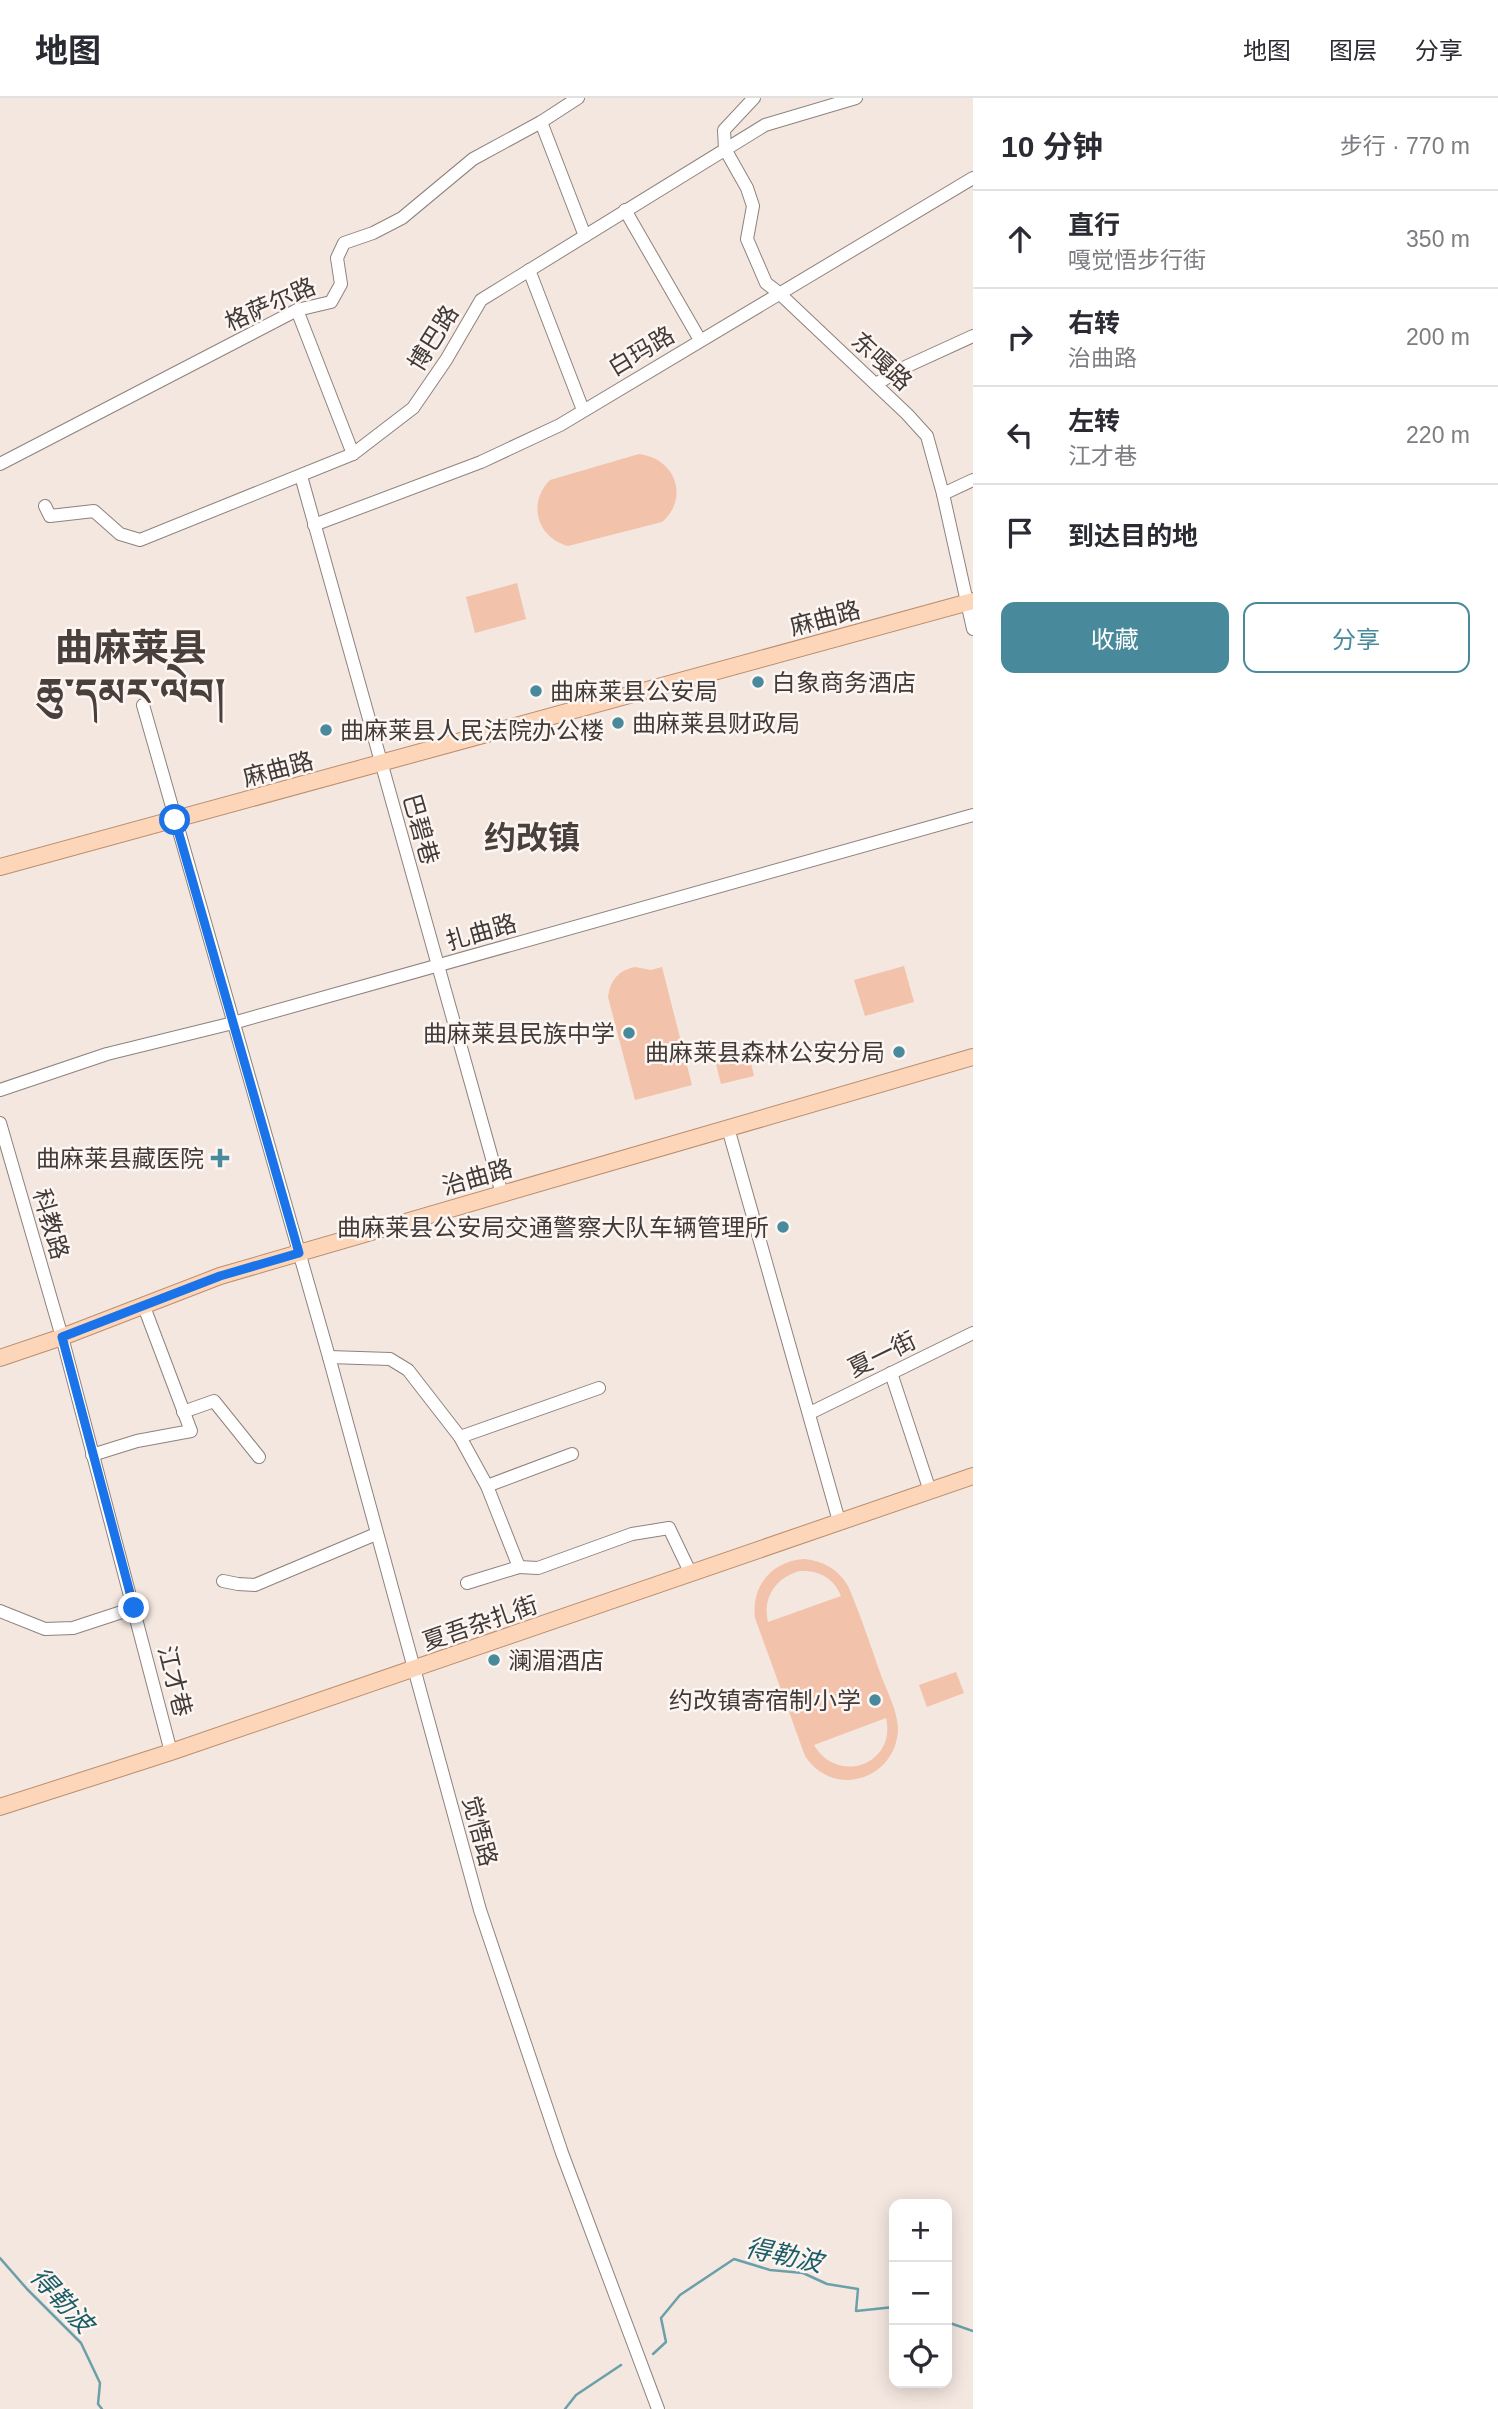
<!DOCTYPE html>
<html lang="zh">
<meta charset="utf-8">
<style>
:root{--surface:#fff;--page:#f2f2f3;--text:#2b2b33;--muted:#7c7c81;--line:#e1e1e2;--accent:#488a9b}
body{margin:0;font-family:Helvetica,"Noto Sans SC","Noto Serif Tibetan",sans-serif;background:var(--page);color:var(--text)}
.controls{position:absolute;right:21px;bottom:21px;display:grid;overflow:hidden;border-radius:14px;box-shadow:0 4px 18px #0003}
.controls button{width:63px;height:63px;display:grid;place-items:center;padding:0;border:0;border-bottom:2px solid var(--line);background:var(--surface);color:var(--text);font:35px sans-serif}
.stop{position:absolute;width:21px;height:21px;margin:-16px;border:5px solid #1a73e8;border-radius:50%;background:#fff}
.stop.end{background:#1a73e8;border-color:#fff;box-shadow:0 2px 7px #0008}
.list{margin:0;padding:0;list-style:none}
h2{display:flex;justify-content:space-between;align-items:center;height:91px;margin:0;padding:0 28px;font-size:30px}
h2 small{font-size:23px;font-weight:400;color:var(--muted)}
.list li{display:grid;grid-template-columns:46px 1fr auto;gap:21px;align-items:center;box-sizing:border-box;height:98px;padding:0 28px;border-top:2px solid var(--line)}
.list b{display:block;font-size:26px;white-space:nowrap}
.list p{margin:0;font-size:23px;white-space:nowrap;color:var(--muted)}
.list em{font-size:23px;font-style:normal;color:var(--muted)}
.actions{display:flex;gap:14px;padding:21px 28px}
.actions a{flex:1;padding:16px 0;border:2px solid var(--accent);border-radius:14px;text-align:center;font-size:24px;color:var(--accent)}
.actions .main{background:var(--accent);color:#fff}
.icon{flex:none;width:38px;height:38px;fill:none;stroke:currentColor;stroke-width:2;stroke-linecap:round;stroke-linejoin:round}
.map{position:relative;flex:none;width:973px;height:2311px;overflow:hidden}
header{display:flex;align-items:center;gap:42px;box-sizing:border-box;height:98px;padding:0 35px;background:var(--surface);border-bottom:2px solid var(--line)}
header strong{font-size:33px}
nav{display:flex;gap:38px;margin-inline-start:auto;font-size:24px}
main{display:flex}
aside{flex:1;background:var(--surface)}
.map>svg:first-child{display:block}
.green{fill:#f2c2aa;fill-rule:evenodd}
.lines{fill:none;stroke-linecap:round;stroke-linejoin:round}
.stream{stroke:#6aa0a9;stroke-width:2.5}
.minor-casing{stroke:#8e827d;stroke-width:14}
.major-casing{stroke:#ba8e6e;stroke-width:18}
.minor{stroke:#fff;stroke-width:12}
.major{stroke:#fdd6b9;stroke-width:16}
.route{stroke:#1a73e8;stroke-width:9}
.poi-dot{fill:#488a9b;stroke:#fdf5f1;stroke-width:2.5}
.labels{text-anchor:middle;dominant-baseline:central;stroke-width:5;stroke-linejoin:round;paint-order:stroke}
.street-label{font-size:24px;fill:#403b38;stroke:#fdf5f1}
.poi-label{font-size:24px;fill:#403b38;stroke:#fdf5f1;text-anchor:start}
.water-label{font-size:26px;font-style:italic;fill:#1c5e68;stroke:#fdf5f1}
.district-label{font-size:32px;font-weight:bold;fill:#4a403b;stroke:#fdf5f1}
.town-label{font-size:38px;font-weight:bold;fill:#4a403b;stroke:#fdf5f1}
</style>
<header>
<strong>地图</strong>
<nav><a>地图</a><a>图层</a><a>分享</a></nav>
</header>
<main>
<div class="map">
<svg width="973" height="2311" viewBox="0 0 973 2311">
<rect width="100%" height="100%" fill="#f4e7e0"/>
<g class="green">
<path d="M 639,356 C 675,360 690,400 662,424 L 568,448 C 537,440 527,405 550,382 Z"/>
<polygon points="517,485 526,521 475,535 466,499"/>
<polygon points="904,868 914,904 865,918 854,882"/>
<path d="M 635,869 L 651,872 L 662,869 L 692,987 L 635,1002 L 608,899 C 610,882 619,872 635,869 Z"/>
<polygon points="749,957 754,978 721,986 716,966"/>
<path d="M 804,1461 C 824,1463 838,1471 848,1488 C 861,1518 871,1549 882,1580 C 888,1596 898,1614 898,1632 C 897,1656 880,1677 856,1681 C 835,1685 816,1675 805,1658 L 755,1520 C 751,1488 772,1463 804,1461 ZM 800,1473 C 819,1472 834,1480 841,1498 L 768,1524 C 762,1500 776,1479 800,1473 ZM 886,1620 C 897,1666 838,1688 814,1647 Z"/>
<polygon points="956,1574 964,1595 927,1609 919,1587"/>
</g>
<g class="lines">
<g class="stream">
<polyline points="0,2160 27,2191 81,2245 100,2285 98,2306 102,2311"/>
<polyline points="947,2224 973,2233"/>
<polyline points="653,2256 666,2244 661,2220 680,2197 734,2161 770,2172 803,2175 827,2186 858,2191 856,2213 894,2209"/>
<polyline points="565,2311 576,2297 621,2267"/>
</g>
<g class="minor-casing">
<g id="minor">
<polyline points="754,0 724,32 725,51 747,90 753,108 747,141 766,185 779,195 907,316 927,338 943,396 973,531"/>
<polyline points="541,24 585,138"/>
<polyline points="625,112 700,242"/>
<polyline points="529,172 583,312"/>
<polyline points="297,212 353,356"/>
<polyline points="876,286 903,270 973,238"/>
<polyline points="0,366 297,212 331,204 341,186 337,160 344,145 373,135 402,120 473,61 541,24 578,0"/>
<polyline points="301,378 502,1096"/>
<polyline points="943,396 973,382"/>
<polyline points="45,408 50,418 94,413 120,436 140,442 353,356 413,310 446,262 481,202 765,27 856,0"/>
<polyline points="314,427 481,364 560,327 973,80"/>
<polyline points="143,607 329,1259 480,1812 562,2055 658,2311"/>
<polyline points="0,992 107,956 233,925 973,717"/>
<polyline points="0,1025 62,1239 171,1654"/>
<polyline points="728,1030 839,1423"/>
<polyline points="329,1259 390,1261 408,1272 460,1339 487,1388 519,1469 538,1470 632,1436 669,1430 691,1476"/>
<polyline points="891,1275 930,1393"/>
<polyline points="183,1314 214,1303 259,1359"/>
<polyline points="810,1315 973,1235"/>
<polyline points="460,1339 599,1290"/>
<polyline points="92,1357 137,1343 191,1333 143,1206"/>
<polyline points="487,1388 572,1356"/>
<polyline points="223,1483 238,1486 255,1487 376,1436"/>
<polyline points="467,1485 519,1469"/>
<polyline points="0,1513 45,1531 73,1530 134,1510"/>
</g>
</g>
<g class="major-casing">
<g id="major">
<polyline points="0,769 973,503"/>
<polyline points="0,1260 62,1239 220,1178 973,959"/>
<polyline points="0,1709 171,1654 973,1378"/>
</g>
</g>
<use href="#minor" class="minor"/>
<use href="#major" class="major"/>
</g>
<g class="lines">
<polyline class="route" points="134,1510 62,1239 220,1178 299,1155 175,722"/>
</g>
<g class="poi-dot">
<circle cx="758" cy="584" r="7"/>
<circle cx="536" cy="593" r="7"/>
<circle cx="618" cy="625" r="7"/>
<circle cx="326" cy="632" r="7"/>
<circle cx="629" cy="935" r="7"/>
<circle cx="899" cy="954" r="7"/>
<path d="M216.5 1049.5h7v7h7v7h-7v7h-7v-7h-7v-7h7z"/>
<circle cx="783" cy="1129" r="7"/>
<circle cx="494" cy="1562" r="7"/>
<circle cx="875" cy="1602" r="7"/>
</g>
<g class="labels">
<g class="street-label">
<text transform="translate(270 206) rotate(-24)">格萨尔路</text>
<text transform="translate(433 240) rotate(-58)">博巴路</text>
<text transform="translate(641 253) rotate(-31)">白玛路</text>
<text transform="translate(882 263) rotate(43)">东嘎路</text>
<text transform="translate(825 520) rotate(-15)">麻曲路</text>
<text transform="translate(278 671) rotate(-15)">麻曲路</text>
<text transform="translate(421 731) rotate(74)">巴碧巷</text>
<text transform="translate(481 834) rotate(-16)">扎曲路</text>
<text transform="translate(477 1079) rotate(-16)">治曲路</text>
<text transform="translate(51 1126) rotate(74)">科教路</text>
<text transform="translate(882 1256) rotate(-26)">夏一街</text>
<text transform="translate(480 1525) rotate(-19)">夏吾杂扎街</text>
<text transform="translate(175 1583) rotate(76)">江才巷</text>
<text transform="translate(480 1733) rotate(75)">觉悟路</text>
</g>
<g class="poi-label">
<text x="772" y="584">白象商务酒店</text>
<text x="550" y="593">曲麻莱县公安局</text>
<text x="632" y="625">曲麻莱县财政局</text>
<text x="340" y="632">曲麻莱县人民法院办公楼</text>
<text x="615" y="935" text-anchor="end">曲麻莱县民族中学</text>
<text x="885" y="954" text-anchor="end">曲麻莱县森林公安分局</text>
<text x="204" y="1060" text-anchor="end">曲麻莱县藏医院</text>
<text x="769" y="1129" text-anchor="end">曲麻莱县公安局交通警察大队车辆管理所</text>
<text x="508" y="1562">澜湄酒店</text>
<text x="861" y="1602" text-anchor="end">约改镇寄宿制小学</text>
</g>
<g class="water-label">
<text transform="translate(784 2157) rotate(12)">得勒波</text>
<text transform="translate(62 2202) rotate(47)">得勒波</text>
</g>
<g class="district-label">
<text x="532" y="740">约改镇</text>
</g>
<g class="town-label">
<text x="131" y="550">曲麻莱县<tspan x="131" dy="44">ཆུ་དམར་ལེབ།</tspan></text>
</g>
</g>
</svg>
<div class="controls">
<button>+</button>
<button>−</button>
<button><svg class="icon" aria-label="locate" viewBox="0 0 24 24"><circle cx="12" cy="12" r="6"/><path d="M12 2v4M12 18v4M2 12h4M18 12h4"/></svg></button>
</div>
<div class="stop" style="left:175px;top:722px"></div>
<div class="stop end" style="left:134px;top:1510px"></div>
</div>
<aside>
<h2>10 分钟<small>步行 · 770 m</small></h2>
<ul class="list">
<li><svg class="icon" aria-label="ahead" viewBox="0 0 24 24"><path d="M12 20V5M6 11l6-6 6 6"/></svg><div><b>直行</b><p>嘎觉悟步行街</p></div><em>350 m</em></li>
<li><svg class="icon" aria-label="right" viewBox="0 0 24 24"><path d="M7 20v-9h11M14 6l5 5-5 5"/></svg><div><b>右转</b><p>治曲路</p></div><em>200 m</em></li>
<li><svg class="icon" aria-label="left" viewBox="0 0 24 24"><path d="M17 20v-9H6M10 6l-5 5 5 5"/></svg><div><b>左转</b><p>江才巷</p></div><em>220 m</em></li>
<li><svg class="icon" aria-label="arrive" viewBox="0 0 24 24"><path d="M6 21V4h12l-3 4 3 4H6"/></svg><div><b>到达目的地</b></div></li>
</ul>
<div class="actions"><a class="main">收藏</a><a>分享</a></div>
</aside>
</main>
